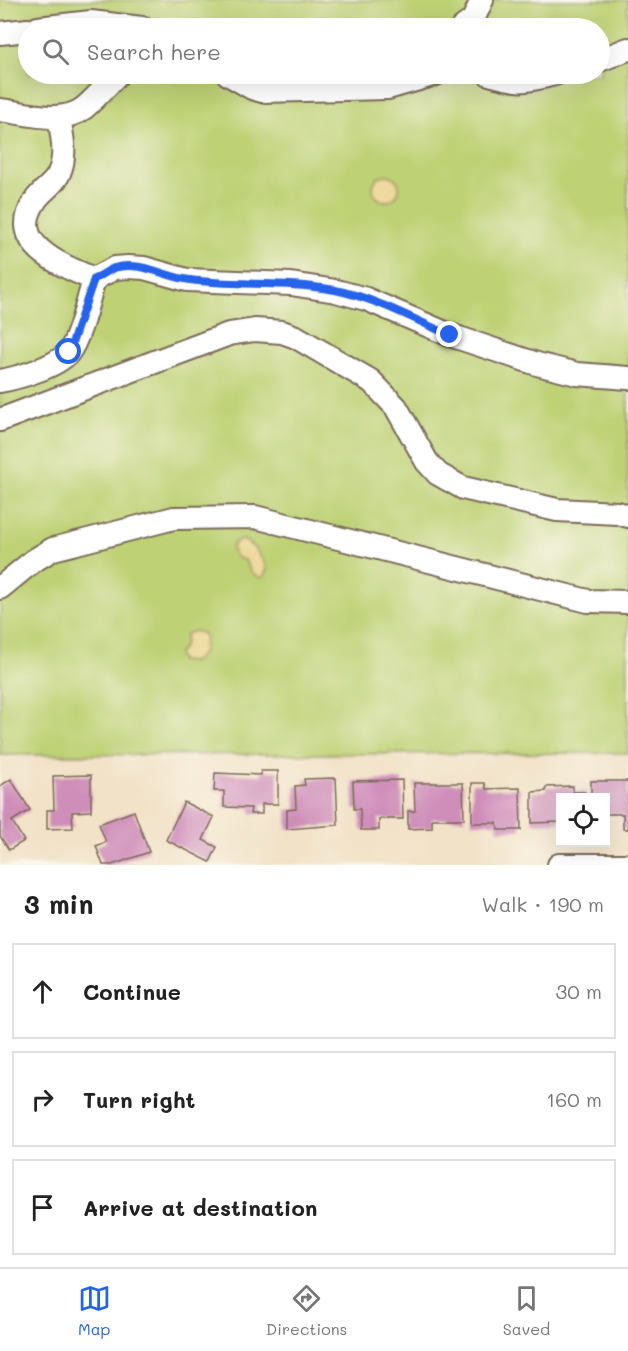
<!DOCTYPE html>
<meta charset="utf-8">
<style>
:root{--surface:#fff;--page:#f2f2f2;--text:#222;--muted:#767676;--line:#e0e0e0;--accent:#2563eb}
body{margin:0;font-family:Mali,sans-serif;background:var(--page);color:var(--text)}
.controls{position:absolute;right:18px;bottom:18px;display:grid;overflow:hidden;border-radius:0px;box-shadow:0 6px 24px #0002}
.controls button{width:54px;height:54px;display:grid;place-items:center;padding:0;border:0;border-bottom:2px solid var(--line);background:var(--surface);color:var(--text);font:30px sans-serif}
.stop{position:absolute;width:18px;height:18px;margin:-14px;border:4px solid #2563eb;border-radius:50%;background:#fff}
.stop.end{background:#2563eb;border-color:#fff;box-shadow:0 2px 6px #0008}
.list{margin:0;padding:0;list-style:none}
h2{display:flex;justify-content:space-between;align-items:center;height:78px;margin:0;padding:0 24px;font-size:26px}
h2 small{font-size:20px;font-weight:400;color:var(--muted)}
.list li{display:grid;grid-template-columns:39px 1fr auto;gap:18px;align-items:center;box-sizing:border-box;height:96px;margin:0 12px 12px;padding:0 12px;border:2px solid var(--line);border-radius:0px}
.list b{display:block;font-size:22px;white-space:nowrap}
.list em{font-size:20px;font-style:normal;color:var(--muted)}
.icon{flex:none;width:33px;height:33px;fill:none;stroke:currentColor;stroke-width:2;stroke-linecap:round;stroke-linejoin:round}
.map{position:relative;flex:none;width:628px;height:865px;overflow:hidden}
.search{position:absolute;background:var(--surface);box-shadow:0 6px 24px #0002;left:18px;right:18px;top:18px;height:66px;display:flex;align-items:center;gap:15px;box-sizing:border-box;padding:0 21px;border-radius:33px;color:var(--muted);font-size:22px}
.sheet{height:402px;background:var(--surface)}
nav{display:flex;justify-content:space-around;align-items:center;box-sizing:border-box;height:84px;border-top:2px solid var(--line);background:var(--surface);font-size:16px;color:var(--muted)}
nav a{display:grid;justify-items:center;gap:3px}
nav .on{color:var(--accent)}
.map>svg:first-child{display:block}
.green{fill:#bed174;stroke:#7c7e49;stroke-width:1.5;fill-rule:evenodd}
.sand{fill:#eeda9e;stroke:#94825e;stroke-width:1.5}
.building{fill:#cf8dba}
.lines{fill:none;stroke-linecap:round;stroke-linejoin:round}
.minor-casing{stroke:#7b6a59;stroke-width:26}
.minor{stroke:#fff;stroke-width:22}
.route{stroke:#2563eb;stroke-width:8}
</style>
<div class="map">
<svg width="628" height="865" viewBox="0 0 628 865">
<rect width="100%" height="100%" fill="#fbf7ec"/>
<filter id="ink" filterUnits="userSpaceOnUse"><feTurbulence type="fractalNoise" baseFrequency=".0167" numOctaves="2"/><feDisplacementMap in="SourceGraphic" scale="12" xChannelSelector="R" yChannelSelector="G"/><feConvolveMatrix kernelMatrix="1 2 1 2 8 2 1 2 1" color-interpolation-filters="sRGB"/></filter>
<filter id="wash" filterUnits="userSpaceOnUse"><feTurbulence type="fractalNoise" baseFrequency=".008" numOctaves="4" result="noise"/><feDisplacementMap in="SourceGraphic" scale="24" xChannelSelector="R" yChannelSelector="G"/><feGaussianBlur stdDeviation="1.35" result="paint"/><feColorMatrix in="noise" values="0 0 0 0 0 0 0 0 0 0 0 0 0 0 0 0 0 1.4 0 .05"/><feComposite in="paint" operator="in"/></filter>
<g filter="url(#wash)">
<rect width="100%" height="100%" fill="#f2e2c7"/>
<path class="green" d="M 0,0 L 628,0 L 628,753 L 0,755 ZM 28,28 L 600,28 L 600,74 L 28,74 Z"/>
<g class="sand">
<circle cx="386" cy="188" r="13"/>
<path d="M 243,540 C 254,545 263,558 267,569 L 264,576 L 260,578 L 251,572 L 245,560 C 237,558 233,557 232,547 L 235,542 Z"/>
<polygon points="194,631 202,633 205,638 202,654 193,662 180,661 178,654 184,646 186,634"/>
</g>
<g id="blocks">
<g class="building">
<polygon points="261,771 278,771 278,804 262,804 262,814 250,814 251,808 224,807 224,791 214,791 215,773 261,775"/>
<polygon points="91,775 91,811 72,812 73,828 47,829 47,810 54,810 53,776"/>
<polygon points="336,778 338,825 287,829 287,810 296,809 295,786 305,785 304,779"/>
<polygon points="11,779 30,810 12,821 24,841 9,850 0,836 0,786"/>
<polygon points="402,780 403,819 379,819 379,830 361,830 360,809 354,809 353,781"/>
<polygon points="591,781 628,781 628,829 623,829 623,814 606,814 606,798 591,798"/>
<polygon points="414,783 463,783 464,819 432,819 432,828 408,829 408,811 415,811"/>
<polygon points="472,783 485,783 486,789 520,788 521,830 498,830 497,823 472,823"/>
<polygon points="573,786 573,792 585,792 585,798 560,798 560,822 532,823 532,792 546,791 546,787"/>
<polygon points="184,802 214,817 203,840 217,847 210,862 166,840"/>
<polygon points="134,811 149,852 112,865 103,865 96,846 106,842 99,824"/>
</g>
</g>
</g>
<g filter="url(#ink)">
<use href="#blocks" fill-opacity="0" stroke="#7b6a59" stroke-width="1.5"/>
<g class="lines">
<g class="minor-casing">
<g id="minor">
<polyline points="38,28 91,22 142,28"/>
<polyline points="462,28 473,20 482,0"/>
<polyline points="0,33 28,30"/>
<polyline points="600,60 628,49"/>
<polyline points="228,74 252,88 262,91 388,88 436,74"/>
<path d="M 489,74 C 521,83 523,82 555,74"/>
<path d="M 0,110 C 26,113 62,125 84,108 C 96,98 107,85 118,74"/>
<path d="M 59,117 C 62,136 67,155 59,173 C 55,184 42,190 35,201 C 6,245 63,266 94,279 L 115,268 L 128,267 L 144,268 L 187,280 L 291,284 L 336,291 L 366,299 L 450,335 L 537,364 L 577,374 L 628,378"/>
<path d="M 0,381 C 17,378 56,367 68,353 C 79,341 89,297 94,279"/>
<polyline points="0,420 229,334 255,330 282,332 296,337 371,381 396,407 427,462 438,474 463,488 557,510 618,513 628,516"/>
<polyline points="0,588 33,561 53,549 174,518 255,517 588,601 628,602"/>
<polyline points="559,865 628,865"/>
</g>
</g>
<use href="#minor" class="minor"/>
</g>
</g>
<g class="lines" filter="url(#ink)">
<path class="route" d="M 69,352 L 94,279 C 101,276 107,271 114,268 C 140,260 165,277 190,280 C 238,286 287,281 335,290 C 375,298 413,319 450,335"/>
</g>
</svg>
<div class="controls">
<button><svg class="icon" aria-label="locate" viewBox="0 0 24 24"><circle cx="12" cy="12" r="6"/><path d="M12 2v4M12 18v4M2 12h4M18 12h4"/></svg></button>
</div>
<div class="stop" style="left:69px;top:352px"></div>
<div class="stop end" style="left:450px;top:335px"></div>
<div class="search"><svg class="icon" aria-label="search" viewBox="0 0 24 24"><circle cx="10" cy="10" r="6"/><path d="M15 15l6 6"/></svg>Search here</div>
</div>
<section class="sheet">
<h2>3 min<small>Walk · 190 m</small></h2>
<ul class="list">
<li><svg class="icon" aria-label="ahead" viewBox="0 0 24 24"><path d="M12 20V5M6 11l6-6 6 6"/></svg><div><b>Continue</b></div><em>30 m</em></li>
<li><svg class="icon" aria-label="right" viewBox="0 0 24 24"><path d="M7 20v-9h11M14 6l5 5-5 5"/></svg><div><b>Turn right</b></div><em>160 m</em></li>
<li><svg class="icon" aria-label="arrive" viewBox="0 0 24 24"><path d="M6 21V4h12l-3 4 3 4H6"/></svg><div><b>Arrive at destination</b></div></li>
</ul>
</section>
<nav>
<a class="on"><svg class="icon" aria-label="map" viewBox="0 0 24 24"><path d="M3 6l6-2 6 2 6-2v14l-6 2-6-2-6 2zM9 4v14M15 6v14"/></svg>Map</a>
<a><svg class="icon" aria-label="directions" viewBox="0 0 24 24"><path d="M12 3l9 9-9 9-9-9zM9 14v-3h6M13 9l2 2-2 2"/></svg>Directions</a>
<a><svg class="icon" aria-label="saved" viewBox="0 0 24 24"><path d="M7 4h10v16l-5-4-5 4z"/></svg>Saved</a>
</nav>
